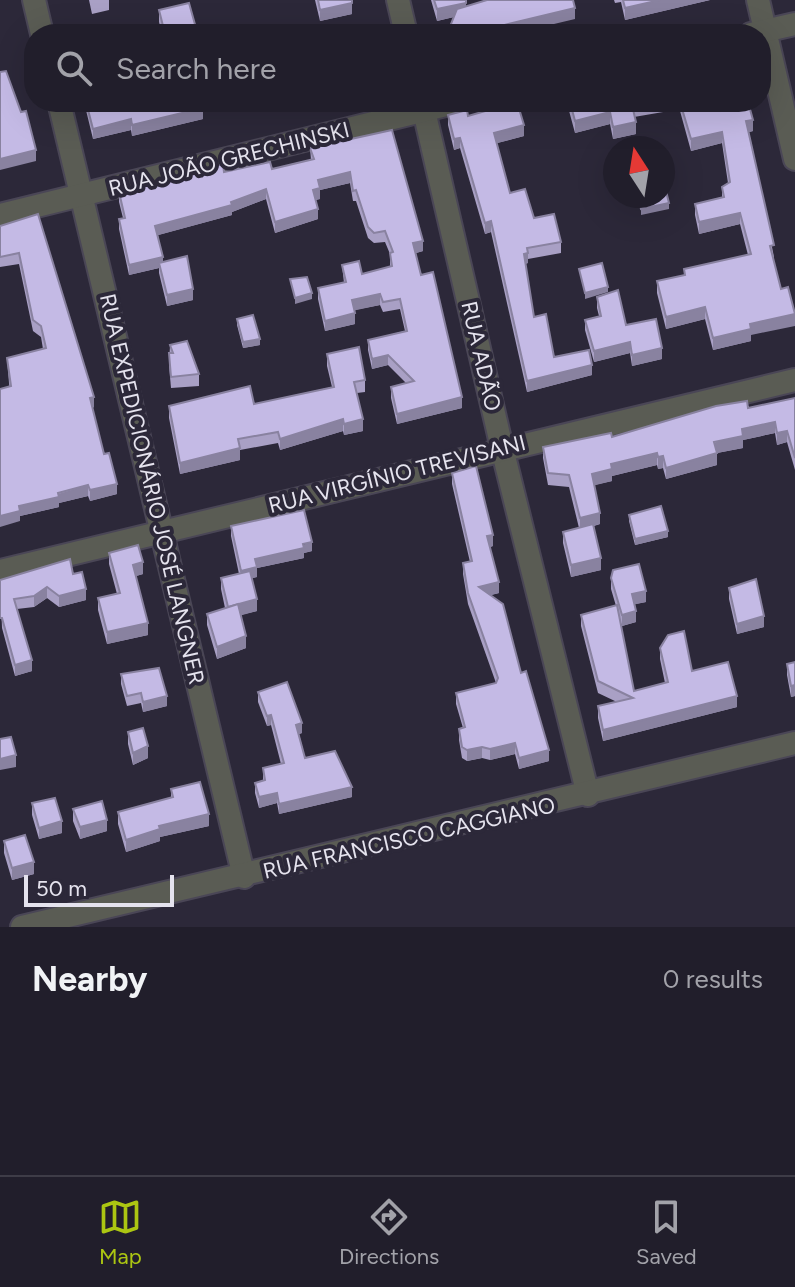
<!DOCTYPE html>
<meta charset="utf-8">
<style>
:root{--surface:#211e2b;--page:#292733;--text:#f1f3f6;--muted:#a2a2a9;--line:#3e3c47;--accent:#acc612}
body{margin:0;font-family:Figtree,sans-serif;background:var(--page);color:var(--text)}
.compass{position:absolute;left:603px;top:136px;width:72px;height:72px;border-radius:50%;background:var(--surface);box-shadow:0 8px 32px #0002;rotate:348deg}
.scale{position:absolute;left:24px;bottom:20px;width:150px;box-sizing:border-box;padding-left:8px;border:4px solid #e5e3ee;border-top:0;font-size:22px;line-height:28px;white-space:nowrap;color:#e5e3ee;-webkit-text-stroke:6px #2c2839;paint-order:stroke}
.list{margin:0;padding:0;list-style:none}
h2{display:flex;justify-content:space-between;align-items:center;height:104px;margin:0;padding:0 32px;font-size:34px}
h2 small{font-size:26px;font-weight:400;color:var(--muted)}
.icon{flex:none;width:44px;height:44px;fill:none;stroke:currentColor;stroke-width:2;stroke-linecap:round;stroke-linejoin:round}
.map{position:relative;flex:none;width:795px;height:927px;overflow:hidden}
.search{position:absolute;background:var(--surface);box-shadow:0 8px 32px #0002;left:24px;right:24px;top:24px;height:88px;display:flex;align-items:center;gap:20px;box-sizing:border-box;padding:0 28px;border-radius:32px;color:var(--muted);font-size:30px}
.sheet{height:248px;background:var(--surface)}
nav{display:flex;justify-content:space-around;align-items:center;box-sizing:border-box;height:112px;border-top:2px solid var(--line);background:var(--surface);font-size:22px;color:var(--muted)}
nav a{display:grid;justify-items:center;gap:4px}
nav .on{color:var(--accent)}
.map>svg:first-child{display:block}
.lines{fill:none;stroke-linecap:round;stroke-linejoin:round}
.minor-casing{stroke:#4a4656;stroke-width:26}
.minor{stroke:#5a5c54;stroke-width:22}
.wall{fill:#a9a0c5}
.shaded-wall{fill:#8982a0}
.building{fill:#c4bae5;stroke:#8982a0;stroke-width:2}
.labels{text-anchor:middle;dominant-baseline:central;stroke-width:8;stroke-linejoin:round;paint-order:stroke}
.street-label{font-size:22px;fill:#e5e3ee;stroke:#2c2839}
</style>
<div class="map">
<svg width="795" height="927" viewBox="0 0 795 927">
<rect width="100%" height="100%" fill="#2c2839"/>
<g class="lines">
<g class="minor-casing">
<g id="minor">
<polyline points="34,0 42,34"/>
<polyline points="398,0 406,34"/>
<polyline points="758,0 795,159"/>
<polyline points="751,34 795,24"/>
<polyline points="59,102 244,877"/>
<polyline points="422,102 502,448 588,795"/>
<polyline points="0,215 458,102"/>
<polyline points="0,571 795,380"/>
<polyline points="22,927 795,743"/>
</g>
</g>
<use href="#minor" class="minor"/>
</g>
<g class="wall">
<polygon points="89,0 109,0 109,10 92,14"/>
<polygon points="315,0 352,0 352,14 320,21"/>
<polygon points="431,0 466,0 466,6 575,19 454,17 437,21"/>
<polygon points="614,0 710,0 625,20 621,2 615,3"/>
<polygon points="159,10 196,34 162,34 159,22"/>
<polygon points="84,102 201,102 203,119 132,136 131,130 93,139"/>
<polygon points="568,102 669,102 669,111 634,117 636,134 613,139 610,124 575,133 568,107"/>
<polygon points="680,102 753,131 749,132 774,257 751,335 751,341 713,350 705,319 666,329 657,293 657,281 684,275 684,269 748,255 740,224 699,234 695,215 695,204 722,197 722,187 728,183 722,143 691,151 680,111"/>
<polygon points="448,115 468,116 524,136 497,143 510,193 534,218 561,242 561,253 528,259 528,263 525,264 534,317 554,357 592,375 527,392 491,232 485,234 460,148 454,150 448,125"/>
<polygon points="392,130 423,251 416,253 421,275 462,408 397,424 391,398 391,387 406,383 388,365 372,369 368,350 368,340 405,331 400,309 383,312 380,305 354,310 355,324 325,331 318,299 318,288 344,283 342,265 362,274 390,267 390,254 385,242 374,243 368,238 356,201 353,201 350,183 320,190 320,199 316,200 318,219 275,233 266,199 232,212 232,215 158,235 163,261 193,300 167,306 159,273 159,268 129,275 119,229 119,219 123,218 119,202 119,192 224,172 272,169 311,160 310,148"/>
<polygon points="38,214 94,407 92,408 104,454 117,494 90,501 88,496 59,503 59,507 20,516 20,521 7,358 43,349 41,337 33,331 19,264 0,267 0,226"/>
<polygon points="597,297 626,325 662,359 632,366 630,353 594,362 585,330 585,320 599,316 597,308"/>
<polygon points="237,319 260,345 243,348 237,325"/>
<polygon points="170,345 199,374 199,386 171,388 169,365"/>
<polygon points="327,354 365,380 365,392 357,393 363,431 344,435 343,431 280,450 278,443 240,450 240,460 180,474 169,418 169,406 254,404 332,387 327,366"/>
<polygon points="795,398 795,470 787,442 777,445 775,433 743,440 743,448 717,453 717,465 666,479 663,468 658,469 657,465 612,476 612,481 594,485 600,524 594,526 601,570 571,577 563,543 563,532 579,528 569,487 548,485 543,458 543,447 612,437"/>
<polygon points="452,473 493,546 490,547 499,593 491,595 521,673 549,761 519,769 515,754 490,760 482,758 467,761 462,758 459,740 459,729 463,728 456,704 456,693 496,683 468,604 463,574 463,563 470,562 452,484"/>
<polygon points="629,515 668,537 635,545 629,521"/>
<polygon points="231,526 312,551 304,553 304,558 257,568 257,577 252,578 257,611 240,615 246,648 217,659 207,625 207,614 225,608 221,589 221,578 239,574 231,536"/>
<polygon points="109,553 143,574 136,576 148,635 107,644 98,610 98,598 117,594 109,564"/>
<polygon points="73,574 86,600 59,607 47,598 34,607 17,609 32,671 15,676 2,628 0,580"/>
<polygon points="611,578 646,602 635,604 636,622 622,626 620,620 634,691 665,683 660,659 660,648 692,671 737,707 603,741 598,718 598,706 617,702 598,693 581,626 581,615 616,606 611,589"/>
<polygon points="729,588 764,627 737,634 729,599"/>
<polygon points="795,662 795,696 791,697 787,675 787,664"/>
<polygon points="121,674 167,706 143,712 141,703 127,706 121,684"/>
<polygon points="258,692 302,733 299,734 305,758 352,797 279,814 277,803 259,808 255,793 255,783 263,780 263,768 281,764 271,725 267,726 258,702"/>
<polygon points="128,732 148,758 133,765 128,744"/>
<polygon points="171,789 209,826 160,837 160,841 126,852 118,824 118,812 171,798"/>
<polygon points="32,803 62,833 39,839 32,815"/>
<polygon points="73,809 107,831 80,839 73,821"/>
<polygon points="4,841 34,874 12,880 4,853"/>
</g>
<g class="shaded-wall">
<polygon points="660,0 710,0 625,20 625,8"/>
<polygon points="352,3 352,14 320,21 320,10"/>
<polygon points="466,3 466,14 437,21 437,9"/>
<polygon points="575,8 575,19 512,34 487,34 504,25"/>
<polygon points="196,28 196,34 173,34"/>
<polygon points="203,108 203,119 132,136 132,125"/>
<polygon points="610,112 610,124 575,133 575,121"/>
<polygon points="131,119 131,130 93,139 93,129"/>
<polygon points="753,120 753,131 746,133 746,121"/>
<polygon points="636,122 636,134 613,139 613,127"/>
<polygon points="524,125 524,136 494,144 494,133"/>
<polygon points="722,132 722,143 691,151 691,139"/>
<polygon points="460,138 460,148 454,150 454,139"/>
<polygon points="36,150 36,161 0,170 0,159"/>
<polygon points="350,172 350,183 320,190 320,199 313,200 313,190 318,180"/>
<polygon points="266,189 266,199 232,212 232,215 155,236 155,226 231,202"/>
<polygon points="669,203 669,209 641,215 641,209"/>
<polygon points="318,209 318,219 275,233 275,222"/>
<polygon points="740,213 740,224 699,234 699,222"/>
<polygon points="491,221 491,232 485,234 485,223"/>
<polygon points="423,241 423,251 413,254 413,243"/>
<polygon points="528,253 528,263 524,264 524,254"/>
<polygon points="163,257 163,267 159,263 159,268 129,275 129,265"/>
<polygon points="608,287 608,292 585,299 585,293"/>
<polygon points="193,289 193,300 167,306 167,295"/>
<polygon points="312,293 312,299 295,304 295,298"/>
<polygon points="380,294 380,305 352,311 352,300"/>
<polygon points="705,307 705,319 666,329 666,317"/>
<polygon points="355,313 355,324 325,331 325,321"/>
<polygon points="795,314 795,326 751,335 751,341 713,350 713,338 750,324"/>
<polygon points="260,339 260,345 243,348 243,342"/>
<polygon points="630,342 630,353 594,362 594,351"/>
<polygon points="662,348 662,359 632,366 632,355"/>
<polygon points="388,355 388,365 372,369 372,359"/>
<polygon points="592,365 592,375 527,392 527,381"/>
<polygon points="94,397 94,407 90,409 90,398"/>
<polygon points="462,397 462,408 397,424 397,414"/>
<polygon points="343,419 343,431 280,450 280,439"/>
<polygon points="363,419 363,431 344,435 344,424"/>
<polygon points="775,422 775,433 743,440 743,448 717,453 717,465 666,479 666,468 742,429"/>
<polygon points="787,431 787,442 777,445 777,433"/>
<polygon points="240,448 240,460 180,474 180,463"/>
<polygon points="657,453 657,465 612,476 612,481 592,486 592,474 611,464"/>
<polygon points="663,456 663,468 658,469 658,457"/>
<polygon points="117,484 117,494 90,501 90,490"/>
<polygon points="88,485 88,496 59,503 59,507 20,516 20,521 0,527 0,516 19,506"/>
<polygon points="600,513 600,524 580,529 580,518"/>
<polygon points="668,531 668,537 635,545 635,539"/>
<polygon points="493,535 493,546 487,548 487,536"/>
<polygon points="312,542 312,551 304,553 304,558 257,568 257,577 241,581 241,571 255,559"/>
<polygon points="601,558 601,570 571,577 571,565"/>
<polygon points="143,562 143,574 133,577 133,565"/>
<polygon points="499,582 499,593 479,598 479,587"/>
<polygon points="47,587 47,598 34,607 34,596"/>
<polygon points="86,589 86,600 59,607 59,596"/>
<polygon points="646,591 646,602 632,605 632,594"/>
<polygon points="257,599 257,611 228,619 228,607"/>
<polygon points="636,611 636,622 622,626 622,615"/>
<polygon points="764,616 764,627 737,634 737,624"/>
<polygon points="148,623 148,635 107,644 107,632"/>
<polygon points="246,636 246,648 217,659 217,647"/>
<polygon points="32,660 32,671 15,676 15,665"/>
<polygon points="795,685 795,696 791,697 791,686"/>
<polygon points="167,696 167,706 143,712 143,702"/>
<polygon points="737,696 737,707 603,741 603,730"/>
<polygon points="271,715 271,725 267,726 267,716"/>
<polygon points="302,723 302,733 296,735 296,725"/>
<polygon points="515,743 515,754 490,760 490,749"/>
<polygon points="148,746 148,758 133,765 133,753"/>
<polygon points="482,747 482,758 467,761 467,750"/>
<polygon points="549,750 549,761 519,769 519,758"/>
<polygon points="16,755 16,767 0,770 0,759"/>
<polygon points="352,787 352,797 279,814 279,804"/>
<polygon points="277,793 277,803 259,808 259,797"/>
<polygon points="209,814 209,826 160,837 160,841 126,852 126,840 159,826"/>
<polygon points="107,820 107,831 80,839 80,827"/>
<polygon points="62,821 62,833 39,839 39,828"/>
<polygon points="34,862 34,874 12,880 12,868"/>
</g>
<g class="building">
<polygon points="318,0 352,0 352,3 320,10"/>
<polygon points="434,0 466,0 466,3 437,9"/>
<polygon points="487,0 573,0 575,8 504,25 501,30 487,34 447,34 457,9"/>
<polygon points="623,0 660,0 625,8"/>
<polygon points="189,3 196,28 173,34 165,34 159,10"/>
<polygon points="361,29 362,34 339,34"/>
<polygon points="6,71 21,112 26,111 36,150 0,159 0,72"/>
<polygon points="86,102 201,102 203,108 132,125 131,119 93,129"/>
<polygon points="517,102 524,125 494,133 510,193 525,189 534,218 554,214 561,242 527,248 528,253 524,254 534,317 546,314 554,357 589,350 592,365 527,381 491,221 485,223 460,138 454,139 448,115 467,110 468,116"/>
<polygon points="570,102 652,102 632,105 636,122 613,127 610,112 575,121"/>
<polygon points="680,102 748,102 753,120 746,121 774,245 770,246 781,289 788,287 795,314 750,324 751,329 713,338 705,307 666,317 657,281 685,275 684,269 751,254 740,213 699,222 695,204 724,197 722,187 730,182 722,132 691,139"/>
<polygon points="392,130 423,241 413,243 421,275 433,272 462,397 397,414 391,387 414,381 388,355 372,359 368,340 407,331 400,299 383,302 380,294 352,300 355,313 325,321 318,288 346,282 342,265 359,261 362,274 392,266 390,253 393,252 385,231 374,233 368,227 356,190 353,191 350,172 318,180 320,188 313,190 318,209 275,222 266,189 231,202 232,205 155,226 163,257 129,265 119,219 125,218 119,192 223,164 224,172 270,162 272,169 314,159 310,148"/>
<polygon points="663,179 669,203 641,209 638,196 663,196"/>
<polygon points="38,214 94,397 90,398 104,454 109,453 117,484 90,490 88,485 58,493 59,497 19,506 20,511 0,516 0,389 11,386 7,358 46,348 41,326 33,320 19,253 0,257 0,226"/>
<polygon points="187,256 193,289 167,295 159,263"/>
<polygon points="602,263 608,287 585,293 579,269"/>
<polygon points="307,277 312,293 295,298 290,279"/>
<polygon points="618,290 626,325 656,319 662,348 632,355 630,342 594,351 585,320 601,316 597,297"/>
<polygon points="253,315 260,339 243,342 237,319"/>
<polygon points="187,341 199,374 171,377 169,353 173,353 170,345"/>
<polygon points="359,347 365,380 354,382 363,419 344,424 343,419 280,439 278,432 238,439 240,448 180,463 169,406 250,386 254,404 334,387 327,354"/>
<polygon points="795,398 795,458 787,431 777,433 775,422 742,429 743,436 714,442 717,453 666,468 663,456 658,457 657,453 611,464 612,469 592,474 600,513 580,518 569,475 548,473 543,447 611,433 612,437 716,406 747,401 748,408"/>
<polygon points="476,466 493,535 487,536 499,582 479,587 503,604 521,673 526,671 549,750 519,758 515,743 490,749 482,747 467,750 462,747 459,729 465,727 456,693 496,683 498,678 468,593 463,563 472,561 452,473"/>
<polygon points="661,506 668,531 635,539 629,515"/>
<polygon points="304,510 312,542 303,544 304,548 255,559 257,567 241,571 231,526"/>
<polygon points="593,524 601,558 571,565 563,532"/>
<polygon points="138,545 143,562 133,565 148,623 107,632 98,598 120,593 109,553"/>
<polygon points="70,559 73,574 82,572 86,589 59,596 47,587 34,596 14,599 32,660 15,665 2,618 0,618 0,580"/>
<polygon points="639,564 646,591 632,594 636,611 622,615 611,578 613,570"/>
<polygon points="250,571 257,599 228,607 221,578"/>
<polygon points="756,579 764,616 737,624 729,588"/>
<polygon points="238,604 246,636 217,647 207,614"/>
<polygon points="617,605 634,691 668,682 660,648 668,635 684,631 692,671 728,662 737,696 603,730 598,706 633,698 598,681 581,615"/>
<polygon points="795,662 795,685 791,686 787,664"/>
<polygon points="159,668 167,696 143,702 141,693 127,696 121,674"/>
<polygon points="287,682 302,723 296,725 305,758 335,751 352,787 279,804 277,793 259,797 255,783 265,780 263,768 284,763 271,715 267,716 258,692"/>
<polygon points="143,728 148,746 133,753 128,732"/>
<polygon points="11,737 16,755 0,759 0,739"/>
<polygon points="200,782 209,814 159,826 160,829 126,840 118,812 173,797 171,789"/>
<polygon points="55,798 62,821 39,828 32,803"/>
<polygon points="102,801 107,820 80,827 73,809"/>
<polygon points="25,835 34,862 12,868 4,841"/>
</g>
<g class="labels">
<g class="street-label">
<text transform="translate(229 159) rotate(-14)">RUA JOÃO GRECHINSKI</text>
<text transform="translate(481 356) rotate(77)">RUA ADÃO</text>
<text transform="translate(397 474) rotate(-14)">RUA VIRGÍNIO TREVISANI</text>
<text transform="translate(152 489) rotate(77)">RUA EXPEDICIONÁRIO JOSÉ LANGNER</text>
<text transform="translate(409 838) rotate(-13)">RUA FRANCISCO CAGGIANO</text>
</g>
</g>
</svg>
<svg class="compass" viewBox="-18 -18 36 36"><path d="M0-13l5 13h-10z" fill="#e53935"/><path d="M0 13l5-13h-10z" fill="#a2a2a9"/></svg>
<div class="scale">50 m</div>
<div class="search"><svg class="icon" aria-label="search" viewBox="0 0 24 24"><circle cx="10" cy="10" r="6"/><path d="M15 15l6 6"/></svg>Search here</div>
</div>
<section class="sheet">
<h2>Nearby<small>0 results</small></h2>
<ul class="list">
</ul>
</section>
<nav>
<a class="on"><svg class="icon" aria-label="map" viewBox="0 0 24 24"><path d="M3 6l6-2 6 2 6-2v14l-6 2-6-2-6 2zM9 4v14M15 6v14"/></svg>Map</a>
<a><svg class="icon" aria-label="directions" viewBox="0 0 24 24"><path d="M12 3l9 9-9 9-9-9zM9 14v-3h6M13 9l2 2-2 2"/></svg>Directions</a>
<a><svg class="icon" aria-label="saved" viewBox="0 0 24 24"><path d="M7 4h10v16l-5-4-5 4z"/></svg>Saved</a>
</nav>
